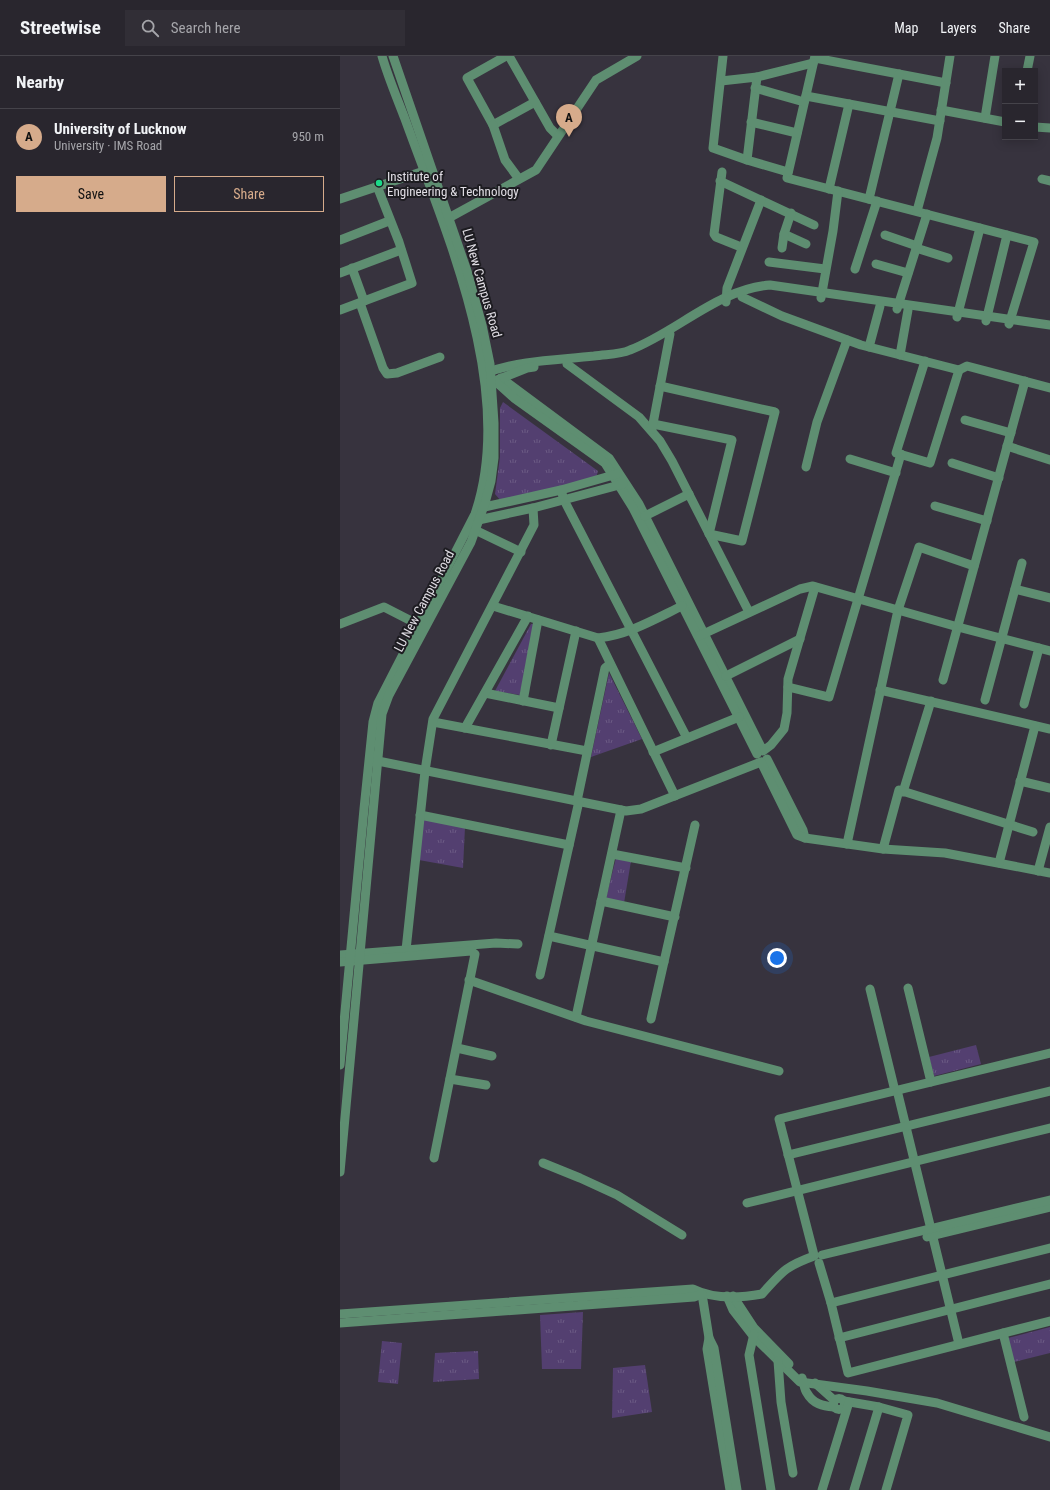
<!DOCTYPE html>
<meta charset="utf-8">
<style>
:root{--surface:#29262e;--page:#312e36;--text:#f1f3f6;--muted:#a5a5aa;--line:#45434a;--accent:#d6ab8b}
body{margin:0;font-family:"Roboto Condensed",sans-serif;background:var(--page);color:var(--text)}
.controls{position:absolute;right:12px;top:12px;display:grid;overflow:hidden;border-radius:0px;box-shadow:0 2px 10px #0003}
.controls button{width:36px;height:36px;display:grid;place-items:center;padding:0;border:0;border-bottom:1px solid var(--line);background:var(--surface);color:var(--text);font:20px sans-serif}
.you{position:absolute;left:437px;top:902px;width:14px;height:14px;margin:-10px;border:3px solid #fff;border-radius:50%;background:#1a73e8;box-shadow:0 0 0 6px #1a73e833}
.badge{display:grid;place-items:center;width:26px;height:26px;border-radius:50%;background:var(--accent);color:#111;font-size:13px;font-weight:700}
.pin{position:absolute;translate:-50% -33px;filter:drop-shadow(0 1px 2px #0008)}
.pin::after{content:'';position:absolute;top:21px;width:14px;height:12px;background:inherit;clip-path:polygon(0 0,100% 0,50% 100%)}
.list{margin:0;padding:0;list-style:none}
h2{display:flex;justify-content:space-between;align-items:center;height:52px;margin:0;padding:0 16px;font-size:17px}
h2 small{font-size:13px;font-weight:400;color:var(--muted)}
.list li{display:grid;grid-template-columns:26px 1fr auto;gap:12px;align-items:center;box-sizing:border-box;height:56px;padding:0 16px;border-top:1px solid var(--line)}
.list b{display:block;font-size:15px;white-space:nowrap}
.list p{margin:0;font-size:13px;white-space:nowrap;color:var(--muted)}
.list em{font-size:13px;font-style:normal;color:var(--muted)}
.actions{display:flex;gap:8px;padding:12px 16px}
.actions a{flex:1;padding:9px 0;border:1px solid var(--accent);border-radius:0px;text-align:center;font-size:14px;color:var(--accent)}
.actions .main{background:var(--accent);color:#111}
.icon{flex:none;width:22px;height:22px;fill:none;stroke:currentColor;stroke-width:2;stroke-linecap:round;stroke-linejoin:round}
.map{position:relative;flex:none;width:710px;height:1434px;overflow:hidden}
header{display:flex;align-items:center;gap:24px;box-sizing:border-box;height:56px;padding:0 20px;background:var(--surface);border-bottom:1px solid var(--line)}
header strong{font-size:19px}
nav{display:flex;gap:22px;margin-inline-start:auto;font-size:14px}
.search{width:280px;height:36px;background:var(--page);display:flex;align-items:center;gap:10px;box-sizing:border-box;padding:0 14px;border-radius:0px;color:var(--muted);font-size:15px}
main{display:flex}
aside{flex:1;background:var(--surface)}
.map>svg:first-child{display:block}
.grass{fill:url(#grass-tufts)}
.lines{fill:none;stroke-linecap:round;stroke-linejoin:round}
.minor{stroke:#5e8e71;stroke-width:9}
.poi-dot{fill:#1bd988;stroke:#1d1c21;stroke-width:1.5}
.labels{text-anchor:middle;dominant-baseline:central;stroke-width:4;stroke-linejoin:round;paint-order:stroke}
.poi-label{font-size:13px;fill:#e1dee5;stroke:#1d1c21;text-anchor:start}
.street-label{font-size:13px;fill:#e1dee5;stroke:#1d1c21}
</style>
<header>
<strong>Streetwise</strong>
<div class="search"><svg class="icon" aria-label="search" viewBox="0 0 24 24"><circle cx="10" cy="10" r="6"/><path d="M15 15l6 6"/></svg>Search here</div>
<nav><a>Map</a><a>Layers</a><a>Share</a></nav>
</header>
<main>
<aside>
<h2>Nearby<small></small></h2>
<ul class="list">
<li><span class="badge">A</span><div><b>University of Lucknow</b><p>University · IMS Road</p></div><em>950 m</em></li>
</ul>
<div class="actions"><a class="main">Save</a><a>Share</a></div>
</aside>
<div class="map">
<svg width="710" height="1434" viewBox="0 0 710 1434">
<defs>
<pattern id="grass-tufts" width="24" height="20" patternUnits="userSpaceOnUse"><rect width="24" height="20" fill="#533f70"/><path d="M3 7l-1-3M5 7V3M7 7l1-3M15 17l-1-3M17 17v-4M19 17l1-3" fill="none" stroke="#6b5a84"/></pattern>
</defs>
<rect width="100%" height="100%" fill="#37333e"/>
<g class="grass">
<polygon points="163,346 258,415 256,422 161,445 155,438 160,401 160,352"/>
<polygon points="191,568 194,568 180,639 155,635"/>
<polygon points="269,617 302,683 251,701"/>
<polygon points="83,762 125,771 123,812 79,804"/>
<polygon points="276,802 291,805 284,847 266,842"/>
<polygon points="636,989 641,1008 594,1020 589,1001"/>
<polygon points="243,1256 241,1313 202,1313 200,1259"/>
<polygon points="710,1271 710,1297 674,1306 668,1282"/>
<polygon points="42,1285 62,1287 58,1328 38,1326"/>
<polygon points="138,1295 139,1323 93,1326 95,1297"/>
<polygon points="305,1309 312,1356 272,1362 273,1312"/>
</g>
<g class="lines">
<g class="minor">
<polyline points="166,0 127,22 153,69 195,46"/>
<polyline points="169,0 210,72 218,80"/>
<polyline points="383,0 373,92 407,104"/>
<polyline points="475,0 447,122 694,186 669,268"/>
<polyline points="475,2 606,27"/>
<polyline points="687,15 690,0"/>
<polyline points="417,21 407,104 448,116"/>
<polyline points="381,25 417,21 473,7"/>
<polyline points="415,32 464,46"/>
<polyline points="466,40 600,65"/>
<polyline points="601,54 665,66"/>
<polyline points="645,62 655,0"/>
<polyline points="411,66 457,77"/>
<polyline points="153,69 165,104 179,123"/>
<polyline points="695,71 710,72"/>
<polyline points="382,116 374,178 376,181 401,191"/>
<polyline points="702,123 710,125"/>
<polyline points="380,125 474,169"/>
<polyline points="489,133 509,48"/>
<polyline points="0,143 84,115"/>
<polyline points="529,143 559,18"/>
<polyline points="577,155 597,82 610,0"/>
<polyline points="105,164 196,114 256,24 297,0"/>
<polyline points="444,178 466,188"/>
<polyline points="545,179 577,190"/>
<polyline points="0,184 49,165"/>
<polyline points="442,192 444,178 451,157"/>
<polyline points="576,192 608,202"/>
<polyline points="429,206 485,213"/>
<polyline points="536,208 568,217"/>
<polyline points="12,212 24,245"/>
<polyline points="515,213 537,145"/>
<polyline points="0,217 61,194"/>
<polyline points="402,241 442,260 521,289 619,314 627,310 710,332"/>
<polyline points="481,242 493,175 498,135"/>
<polyline points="386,246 387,232 421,144"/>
<polyline points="20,247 43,312 47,318 57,317 100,301"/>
<polyline points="557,253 587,158"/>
<polyline points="0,254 72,227 59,186 37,130"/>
<polyline points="617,261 640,172"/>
<polyline points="646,265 667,179"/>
<polyline points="529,291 540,250"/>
<polyline points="560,299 568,254"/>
<polyline points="585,305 556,397 590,407 619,314"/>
<polyline points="227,308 299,361 320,385 332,405 409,556"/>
<path d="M 146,317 C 180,304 218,304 254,300 C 266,298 279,299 290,294 C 337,276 378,233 430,229 L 710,269"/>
<polyline points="161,322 269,402 299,448 423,695 431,689 444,673 447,657 448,623 475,531"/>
<polyline points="157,324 187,312 194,311"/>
<polyline points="155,325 174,342 265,407 293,452 417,698"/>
<polyline points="625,364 671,377"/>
<polyline points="313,368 392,384 369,478 402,485 435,356 320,330"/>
<polyline points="312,373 330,278"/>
<polyline points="667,390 710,404"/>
<polyline points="510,403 556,417"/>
<polyline points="612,407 659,422"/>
<polyline points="466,411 477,366 507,284"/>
<polyline points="221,434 224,444 347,682"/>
<polyline points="595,450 647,465"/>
<polyline points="140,452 221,434 277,418"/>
<polyline points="305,460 349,438"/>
<polyline points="134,465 193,452 283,428"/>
<polyline points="135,474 181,496"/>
<polyline points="675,533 710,542"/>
<path d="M 153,550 L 258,582 C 288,579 315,563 342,550"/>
<polyline points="0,568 44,551 83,571"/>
<polyline points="359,580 460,533 473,530 618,571 710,595"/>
<polyline points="258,582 335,740"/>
<polyline points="386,620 460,583"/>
<polyline points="603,624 685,325"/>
<polyline points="448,631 489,641 561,398"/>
<polyline points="540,634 710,673"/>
<polyline points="145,637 219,652"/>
<polyline points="645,644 682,507"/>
<polyline points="183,645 198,564"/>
<polyline points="684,648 699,592"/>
<polyline points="93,666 247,695"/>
<polyline points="125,672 188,560"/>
<polyline points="211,689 236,575"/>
<polyline points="313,696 399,661"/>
<polyline points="427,703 463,774 465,782"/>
<polyline points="33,704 286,755 301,753 421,706 457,779 465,782 543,793 605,797 710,817"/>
<polyline points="680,725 710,732"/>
<polyline points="563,736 591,645"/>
<polyline points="237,745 265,612 270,608"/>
<polyline points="80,759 229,789"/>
<polyline points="507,788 558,554 579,491 634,510"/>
<polyline points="543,793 559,734 693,776"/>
<polyline points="272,798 346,812"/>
<polyline points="659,807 695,670"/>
<polyline points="698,815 710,771"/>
<polyline points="261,845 335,861"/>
<polyline points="209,880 324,906"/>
<polyline points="66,894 85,715 93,663 194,469 193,452"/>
<polyline points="0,899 156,887 178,888"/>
<polyline points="0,906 131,895 135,898 94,1102"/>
<polyline points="200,919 239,745"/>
<polyline points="129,924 246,965 439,1015"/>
<polyline points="568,932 591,1026"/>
<polyline points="530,933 555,1035"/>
<polyline points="236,961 281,754"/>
<polyline points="311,963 355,769"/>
<polyline points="117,992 152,1000"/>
<path d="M 0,1009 L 24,753 L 33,666 L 38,647 L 135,458 C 177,335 107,179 65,63 C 57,42 48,21 42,0"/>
<polyline points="110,1023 146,1029"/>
<polyline points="557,1034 619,1288"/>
<polyline points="448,1099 710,1035"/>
<polyline points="203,1107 240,1122 277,1139 342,1179"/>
<polyline points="0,1116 42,658 49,639 131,486 145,447 151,425 154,402 154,367 150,308 142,269 127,215 53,0"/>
<polyline points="407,1147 710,1072"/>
<polyline points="587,1181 710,1151"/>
<polyline points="474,1199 439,1063 710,997"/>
<polyline points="482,1199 710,1144"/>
<polyline points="479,1207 491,1247 508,1317 710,1265"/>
<polyline points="362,1238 369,1282 367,1293 390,1434"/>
<polyline points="387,1240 393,1254 414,1281 460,1326 527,1335 597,1347 710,1381"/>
<polyline points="393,1240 414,1272 449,1308"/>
<polyline points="491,1247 710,1192"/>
<path d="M 0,1258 L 353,1233 C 373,1243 400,1242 422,1238 C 442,1216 444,1211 474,1200"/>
<polyline points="0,1267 354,1241 362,1238"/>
<polyline points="663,1277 684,1361"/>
<polyline points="414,1278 409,1299 431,1434"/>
<polyline points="369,1282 374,1292 397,1434"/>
<polyline points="499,1282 710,1228"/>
<polyline points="438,1305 441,1346 453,1417"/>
<path d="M 462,1322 C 464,1327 464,1333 467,1337 C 473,1348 483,1350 494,1351"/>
<polyline points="475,1327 494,1344"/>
<circle cx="499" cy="1348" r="5.5"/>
<polyline points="504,1345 539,1351 568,1359 546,1434"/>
<polyline points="482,1434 509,1346"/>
<polyline points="514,1434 539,1351"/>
</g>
</g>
<circle class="poi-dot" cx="39" cy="127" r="4"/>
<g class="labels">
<g class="poi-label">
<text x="47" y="120">Institute of<tspan x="47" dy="15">Engineering &amp; Technology</tspan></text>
</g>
<g class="street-label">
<text transform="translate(142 227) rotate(74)">LU New Campus Road</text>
<text transform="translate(84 545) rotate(-62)">LU New Campus Road</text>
</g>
</g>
</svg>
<div class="controls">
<button>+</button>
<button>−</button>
</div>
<div class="you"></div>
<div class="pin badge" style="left:229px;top:81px">A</div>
</div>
</main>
